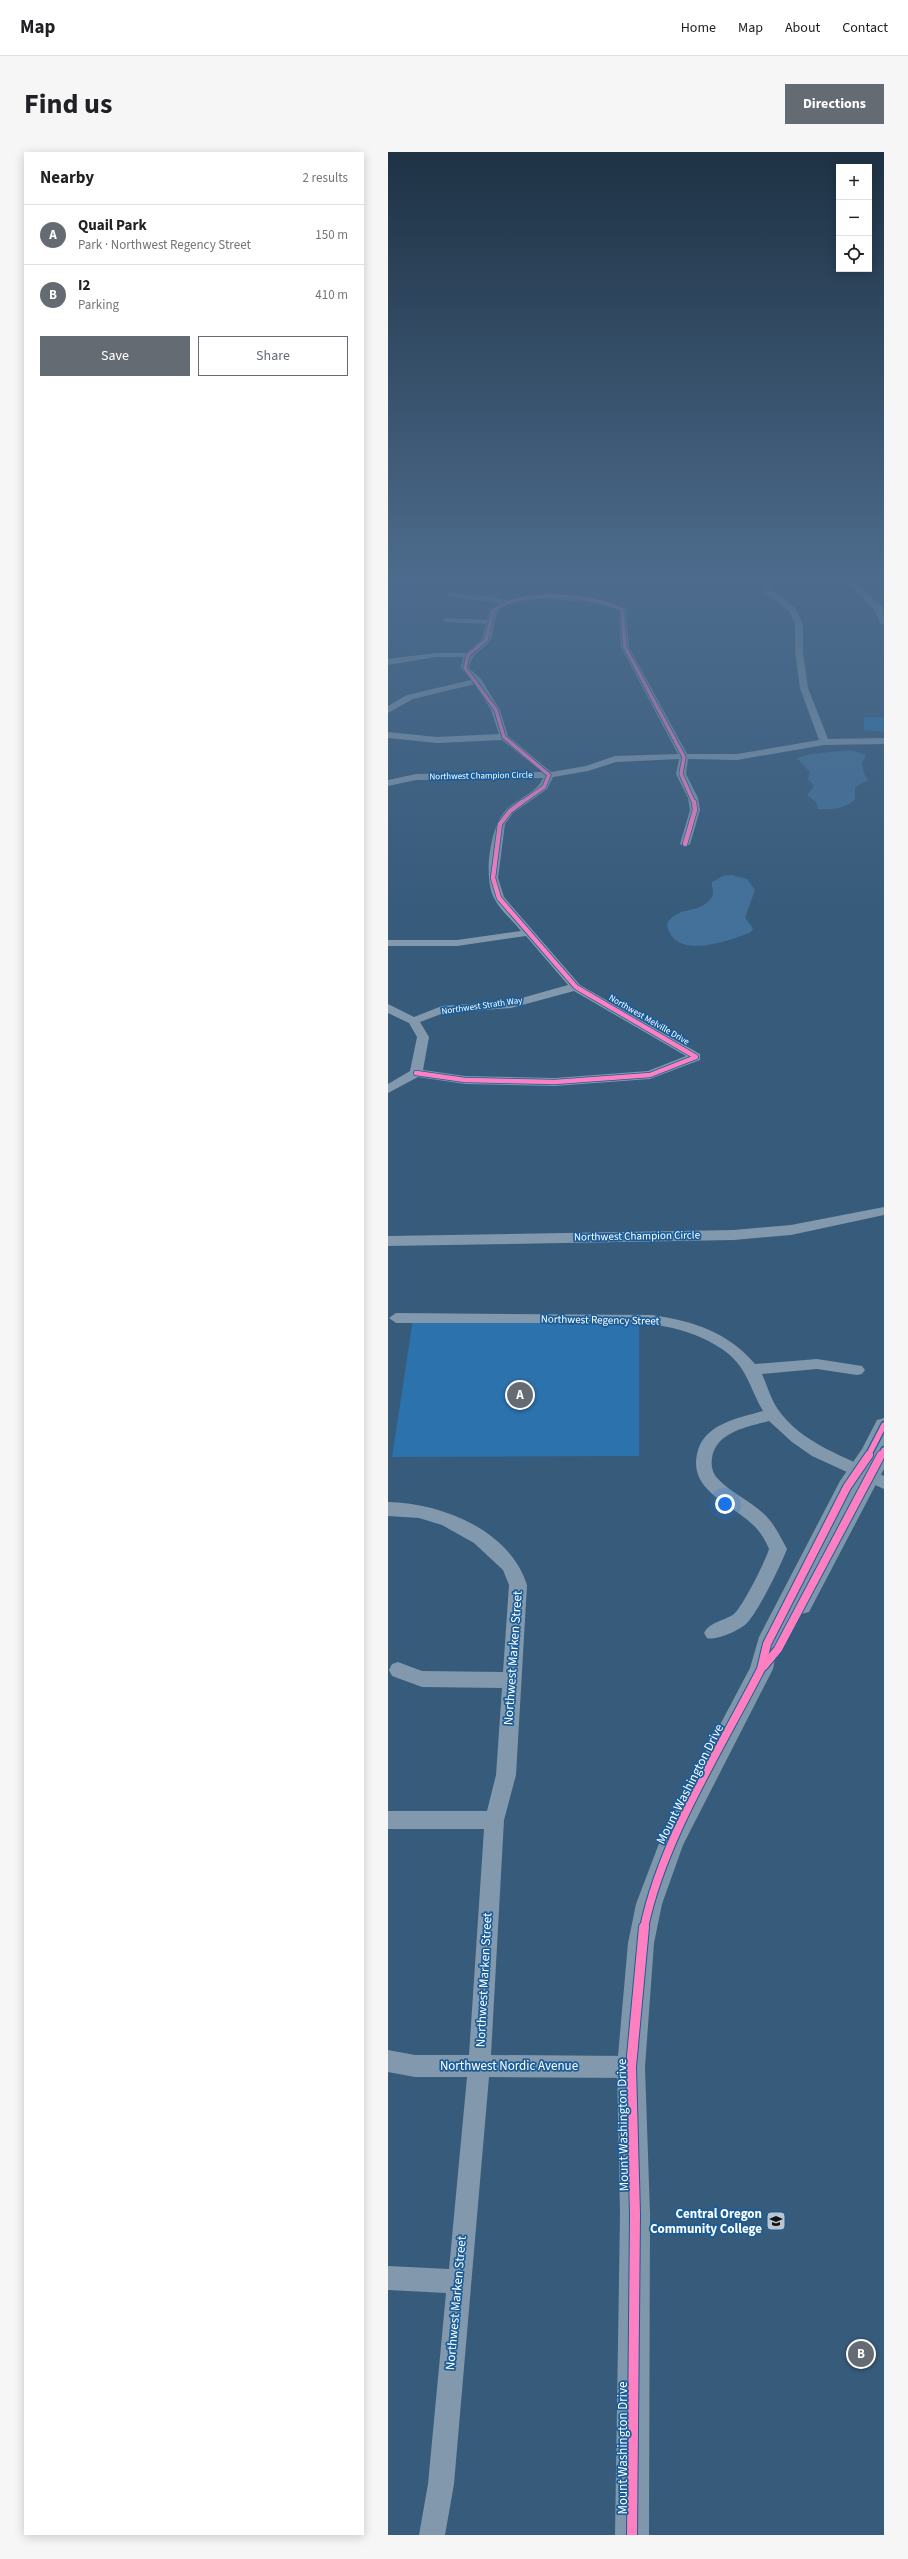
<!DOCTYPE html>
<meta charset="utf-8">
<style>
:root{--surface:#fff;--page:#f6f6f6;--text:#202124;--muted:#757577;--line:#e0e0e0;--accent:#656b72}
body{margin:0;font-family:"Source Sans 3",sans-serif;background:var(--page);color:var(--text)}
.controls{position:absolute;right:12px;top:12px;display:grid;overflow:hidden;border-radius:0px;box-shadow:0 2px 10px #0003}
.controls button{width:36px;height:36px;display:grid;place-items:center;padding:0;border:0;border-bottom:1px solid var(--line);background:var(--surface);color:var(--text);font:20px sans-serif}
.you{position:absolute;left:337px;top:1352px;width:14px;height:14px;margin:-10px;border:3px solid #fff;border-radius:50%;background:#1a73e8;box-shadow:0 0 0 6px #1a73e833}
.badge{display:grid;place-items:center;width:26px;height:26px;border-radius:50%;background:var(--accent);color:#fff;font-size:13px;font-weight:700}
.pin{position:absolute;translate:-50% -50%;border:2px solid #fff;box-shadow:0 1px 4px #0006}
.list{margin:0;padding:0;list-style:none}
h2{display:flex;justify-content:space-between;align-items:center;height:52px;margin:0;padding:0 16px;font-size:17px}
h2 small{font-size:13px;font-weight:400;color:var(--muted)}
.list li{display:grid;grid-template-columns:26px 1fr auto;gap:12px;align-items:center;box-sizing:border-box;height:60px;padding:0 16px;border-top:1px solid var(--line)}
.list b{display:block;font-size:15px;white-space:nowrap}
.list p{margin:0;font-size:13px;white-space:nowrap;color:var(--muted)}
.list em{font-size:13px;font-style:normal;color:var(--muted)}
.actions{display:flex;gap:8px;padding:12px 16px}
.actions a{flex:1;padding:9px 0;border:1px solid var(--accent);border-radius:0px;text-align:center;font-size:14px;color:var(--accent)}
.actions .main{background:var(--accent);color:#fff}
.icon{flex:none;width:22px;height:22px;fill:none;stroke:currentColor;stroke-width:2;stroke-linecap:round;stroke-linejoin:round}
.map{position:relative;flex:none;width:496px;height:2383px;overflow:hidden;border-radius:0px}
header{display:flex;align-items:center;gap:24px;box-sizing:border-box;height:56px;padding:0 20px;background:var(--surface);border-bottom:1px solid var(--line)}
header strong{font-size:19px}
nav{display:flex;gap:22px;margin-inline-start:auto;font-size:14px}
.intro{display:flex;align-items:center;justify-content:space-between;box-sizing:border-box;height:96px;padding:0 24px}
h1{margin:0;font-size:28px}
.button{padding:10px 18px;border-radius:0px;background:var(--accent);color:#fff;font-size:14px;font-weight:700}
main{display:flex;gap:24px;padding:0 24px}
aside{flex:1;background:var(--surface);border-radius:0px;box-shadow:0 2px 10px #0003}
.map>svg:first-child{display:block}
.green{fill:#2c72ac}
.water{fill:#43719a}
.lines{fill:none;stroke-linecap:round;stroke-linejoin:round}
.minor{fill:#8198ad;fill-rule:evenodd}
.major{fill:#7f97ab;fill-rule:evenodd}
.cycleway-far4-casing{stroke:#1a5d98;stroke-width:5}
.cycleway-far3-casing{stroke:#1a5d98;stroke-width:6}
.cycleway-far2-casing{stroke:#1a5d98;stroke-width:8}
.cycleway-far1-casing{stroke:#1a5d98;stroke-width:10}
.cycleway-casing{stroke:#1a5d98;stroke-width:12}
.cycleway-far4{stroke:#ff80c0;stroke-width:3.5}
.cycleway-far3{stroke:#ff80c0;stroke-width:4.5}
.cycleway-far2{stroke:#ff80c0;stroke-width:5.5}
.cycleway-far1{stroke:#ff80c0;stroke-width:8}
.cycleway{stroke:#ff80c0;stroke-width:10}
.labels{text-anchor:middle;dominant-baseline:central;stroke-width:3.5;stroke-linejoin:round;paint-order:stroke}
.far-street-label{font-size:9px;fill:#fff;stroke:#1a5d98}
.street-label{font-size:11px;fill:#fff;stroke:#1a5d98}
.near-street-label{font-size:13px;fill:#fff;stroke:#1a5d98}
.near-poi-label{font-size:13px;font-weight:bold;fill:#fff;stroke:#1a5d98;text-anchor:end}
</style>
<header>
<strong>Map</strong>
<nav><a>Home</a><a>Map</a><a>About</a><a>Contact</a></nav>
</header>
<div class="intro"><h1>Find us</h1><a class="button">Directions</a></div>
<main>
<aside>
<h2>Nearby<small>2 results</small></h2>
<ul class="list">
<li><span class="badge">A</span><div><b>Quail Park</b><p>Park · Northwest Regency Street</p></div><em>150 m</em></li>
<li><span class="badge">B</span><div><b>I2</b><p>Parking</p></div><em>410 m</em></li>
</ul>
<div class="actions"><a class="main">Save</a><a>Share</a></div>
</aside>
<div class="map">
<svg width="496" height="2383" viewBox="0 0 496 2383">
<rect width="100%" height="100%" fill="#375b7b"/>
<g class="green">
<polygon points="476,565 496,565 496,580 476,578"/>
<polygon points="25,1167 251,1167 251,1304 4,1305"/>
</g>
<g class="water">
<path d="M 463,598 L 478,603 L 474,611 L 476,622 L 480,628 L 467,635 L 467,647 C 459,657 442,658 430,657 L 428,650 L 419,643 L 426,634 L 420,627 L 422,620 L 409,606 L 423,602 Z"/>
<path d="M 343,723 L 359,727 L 367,738 L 357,766 L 365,776 L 363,780 C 342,789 283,810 279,771 C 291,753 312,763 324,745 C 327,740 323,735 324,730 L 335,724 Z"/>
</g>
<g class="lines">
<g class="minor">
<path d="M 375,429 L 383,429 L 383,437 L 407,456 L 415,472 L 415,500 L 420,536 L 440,587 L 496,586 L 496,592 L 436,593 L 349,608 L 300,607 L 298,622 L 310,646 L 312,658 L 302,692 L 297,695 L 292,692 L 302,658 L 300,646 L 288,622 L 291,607 L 228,610 L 200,619 L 165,625 L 159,637 L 125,661 L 117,672 L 110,726 L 116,745 L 192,833 L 312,902 L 312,908 L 262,927 L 167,934 L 77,932 L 30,925 L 0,941 L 0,932 L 22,919 L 29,885 L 21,871 L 0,861 L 0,852 L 26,865 L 54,854 L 123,849 L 180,833 L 138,784 L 69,794 L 0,794 L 0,788 L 69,788 L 133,779 C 125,769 112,758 106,746 C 95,725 102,673 119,657 C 130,646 149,641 155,626 L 28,628 L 0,634 L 0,628 L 28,622 L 154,620 L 114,588 L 49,591 L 0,586 L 0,580 L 49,585 L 111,582 L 103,558 L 87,532 L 25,547 L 0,561 L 0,554 L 19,543 L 83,528 L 73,516 L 75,505 L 48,505 L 0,513 L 0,507 L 48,501 L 78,501 L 94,487 L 98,472 L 58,470 L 54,468 L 58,466 L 99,468 L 102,457 L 111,451 L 62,445 L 58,443 L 59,441 L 102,444 L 117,448 L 143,443 L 194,444 L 226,451 L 238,457 L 241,495 L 299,602 L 349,602 L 431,588 L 412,536 L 407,500 L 407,472 L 401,459 L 376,440 ZM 159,447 L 210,451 L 231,458 L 233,495 L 290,602 L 227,604 L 198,614 L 163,620 L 120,584 L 112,558 L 93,527 L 81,516 C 85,499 92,501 101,490 C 105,485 105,475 107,469 C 112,446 140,448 159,447 ZM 186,839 L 298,904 L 260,919 L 167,926 L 77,924 L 35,918 L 41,885 L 32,870 L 56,861 L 123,856 Z"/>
<path d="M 460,429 L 468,429 L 472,436 L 495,455 L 496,473 L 492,471 C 486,450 471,447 460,429 Z"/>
<polygon points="496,1055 496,1063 403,1083 346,1088 0,1094 0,1084 346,1078 403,1073"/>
<path d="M 8,1161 L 264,1163 C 305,1169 340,1180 367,1212 L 429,1207 L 474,1214 L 477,1218 L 474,1222 L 469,1223 L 429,1217 L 374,1222 C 379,1233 382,1245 389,1256 C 413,1292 459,1305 496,1324 L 496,1337 L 424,1304 L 404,1290 L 381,1269 C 359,1275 328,1280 324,1306 C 323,1314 324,1320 329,1326 C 343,1341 361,1348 375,1361 C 386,1371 392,1384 399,1397 C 392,1415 372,1456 360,1470 C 353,1478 328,1489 319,1486 L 316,1481 C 322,1469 338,1469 347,1461 C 356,1452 377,1410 381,1397 C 377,1387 372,1379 364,1372 C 343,1351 301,1339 309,1302 C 315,1272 350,1266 375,1259 C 361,1235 359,1214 334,1197 C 281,1161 210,1171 151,1171 C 103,1171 56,1171 8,1171 L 1,1166 Z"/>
<path d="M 0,1350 C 53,1351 122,1378 139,1433 L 128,1623 L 116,1668 L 103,1903 L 243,1904 L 251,1907 L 254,1915 L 251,1923 L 243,1926 L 101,1925 L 66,2332 L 57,2383 L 31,2383 L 40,2332 L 58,2141 L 0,2138 L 0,2114 L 61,2117 L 79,1925 L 27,1925 L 0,1920 L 0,1898 L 27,1903 L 81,1903 L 96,1677 L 0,1677 L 0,1659 L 99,1659 L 108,1623 L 114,1536 L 34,1535 L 4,1524 L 1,1518 L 4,1512 L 10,1510 L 34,1519 L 115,1520 L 121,1433 L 115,1418 L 86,1391 L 54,1373 L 31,1366 L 0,1364 Z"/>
</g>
<polygon class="major" points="496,1266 496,1317 421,1460 413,1462 407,1460 390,1492 385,1517 295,1693 274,1752 266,1791 257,1915 262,2062 261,2383 227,2383 232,2062 229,1915 240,1791 248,1752 275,1681 362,1516 371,1485 452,1329 474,1297 489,1268"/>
<g class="cycleway-far4-casing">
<path id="cycleway-far4" d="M 133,651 L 156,635 L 161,623 L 116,585 L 108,558 L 77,516 L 80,503 L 98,488 L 105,459 C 135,436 201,443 234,457 L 237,495 L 296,605 L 293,622 L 306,651"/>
</g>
<g class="cycleway-far3-casing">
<g id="cycleway-far3">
<polyline points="297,692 307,658 306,650"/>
<polyline points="28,921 77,928 167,930 262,923 308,905 188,835 111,746 105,726 112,672 122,659 134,650"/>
</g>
</g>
<g class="cycleway-far2-casing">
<g id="cycleway-far2">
<polyline points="480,1304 496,1273"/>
<polyline points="493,1304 496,1298"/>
</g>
</g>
<g class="cycleway-far1-casing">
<g id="cycleway-far1">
<polyline points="376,1514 390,1497 493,1303"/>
<path d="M 256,1776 C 274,1688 332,1597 373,1517 L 379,1492 L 459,1335 L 481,1303"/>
</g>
</g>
<g class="cycleway-casing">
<polyline id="cycleway" points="244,2383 247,2062 243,1915 256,1775"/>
</g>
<use href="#cycleway-far4" class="cycleway-far4"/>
<use href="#cycleway-far3" class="cycleway-far3"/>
<use href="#cycleway-far2" class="cycleway-far2"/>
<use href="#cycleway-far1" class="cycleway-far1"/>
<use href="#cycleway" class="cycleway"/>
</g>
<linearGradient id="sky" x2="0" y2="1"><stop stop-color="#1e3244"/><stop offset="0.56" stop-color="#4d6c8d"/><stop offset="1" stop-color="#4d6c8d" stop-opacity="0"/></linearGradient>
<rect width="496" height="763" fill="url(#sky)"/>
<defs>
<g id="university-square" transform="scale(1)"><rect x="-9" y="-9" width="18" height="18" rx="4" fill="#b9c6d1" stroke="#1a5d98"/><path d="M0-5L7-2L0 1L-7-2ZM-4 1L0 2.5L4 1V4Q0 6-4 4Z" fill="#111"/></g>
</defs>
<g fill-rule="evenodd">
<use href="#university-square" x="388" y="2069"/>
</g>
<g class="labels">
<g class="far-street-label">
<text transform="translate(93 624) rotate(-1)">Northwest Champion Circle</text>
<text transform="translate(94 854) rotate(-8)">Northwest Strath Way</text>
<text transform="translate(261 868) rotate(30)">Northwest Melville Drive</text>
</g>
<g class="street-label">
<text transform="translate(249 1084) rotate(-1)">Northwest Champion Circle</text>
<text transform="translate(212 1168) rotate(1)">Northwest Regency Street</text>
</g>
<g class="near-street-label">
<text transform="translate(125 1506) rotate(-86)">Northwest Marken Street</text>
<text transform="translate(302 1632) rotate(-63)">Mount Washington Drive</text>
<text transform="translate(96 1828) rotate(-87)">Northwest Marken Street</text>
<text x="121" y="1914">Northwest Nordic Avenue</text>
<text transform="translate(235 1973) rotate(-91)">Mount Washington Drive</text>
<text transform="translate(68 2151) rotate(-85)">Northwest Marken Street</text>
<text transform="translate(235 2296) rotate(-90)">Mount Washington Drive</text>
</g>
<g class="near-poi-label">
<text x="374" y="2062">Central Oregon<tspan x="374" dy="15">Community College</tspan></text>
</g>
</g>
</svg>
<div class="controls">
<button>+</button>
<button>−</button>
<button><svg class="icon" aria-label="locate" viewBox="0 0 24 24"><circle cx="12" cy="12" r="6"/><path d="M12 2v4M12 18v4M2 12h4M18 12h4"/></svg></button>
</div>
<div class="you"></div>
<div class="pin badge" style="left:132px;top:1243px">A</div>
<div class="pin badge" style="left:473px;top:2202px">B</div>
</div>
</main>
